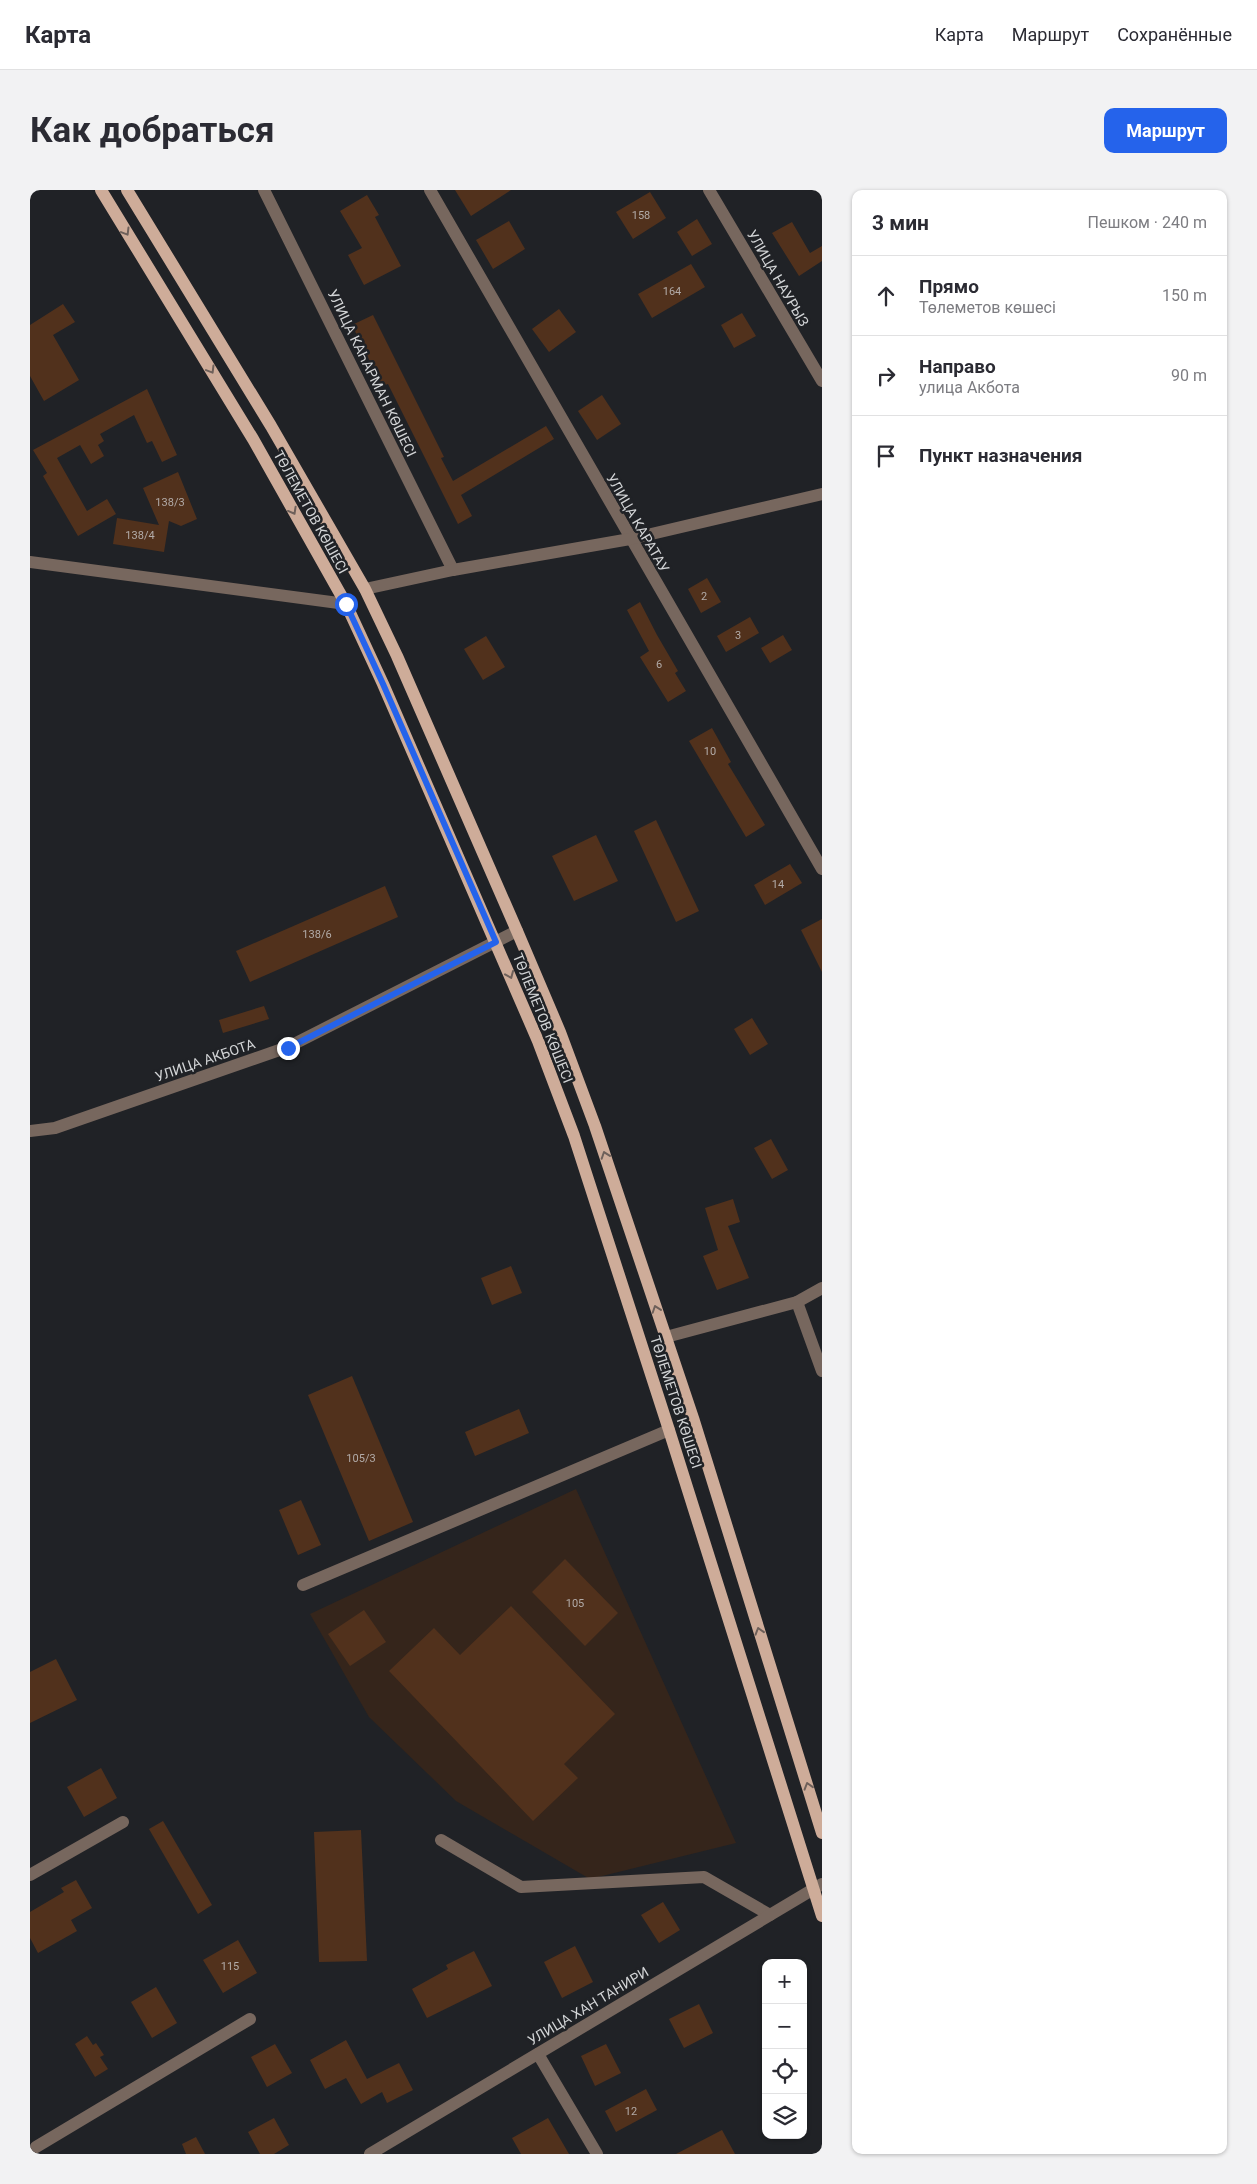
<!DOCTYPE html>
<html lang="ru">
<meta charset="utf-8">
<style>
:root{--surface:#fff;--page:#f2f2f3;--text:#2b2b33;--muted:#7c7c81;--line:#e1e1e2;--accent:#2563eb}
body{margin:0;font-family:Roboto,sans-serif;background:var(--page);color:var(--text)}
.controls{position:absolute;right:15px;bottom:15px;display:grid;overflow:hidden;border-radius:10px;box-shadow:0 1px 4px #0004}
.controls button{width:45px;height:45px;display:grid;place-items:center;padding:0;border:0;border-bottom:1px solid var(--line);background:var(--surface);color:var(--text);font:25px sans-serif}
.stop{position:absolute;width:15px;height:15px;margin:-11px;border:4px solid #2563eb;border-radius:50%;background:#fff}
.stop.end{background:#2563eb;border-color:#fff;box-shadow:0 1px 5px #0008}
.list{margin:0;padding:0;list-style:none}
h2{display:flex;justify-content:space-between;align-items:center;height:65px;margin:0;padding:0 20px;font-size:21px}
h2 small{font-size:16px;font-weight:400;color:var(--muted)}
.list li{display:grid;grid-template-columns:32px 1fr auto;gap:15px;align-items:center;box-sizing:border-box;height:80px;padding:0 20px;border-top:1px solid var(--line)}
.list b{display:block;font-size:19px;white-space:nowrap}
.list p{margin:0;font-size:16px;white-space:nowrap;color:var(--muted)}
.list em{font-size:16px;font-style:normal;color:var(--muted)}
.icon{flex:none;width:28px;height:28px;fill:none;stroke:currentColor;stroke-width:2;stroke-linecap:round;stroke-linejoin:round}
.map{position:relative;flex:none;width:792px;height:1964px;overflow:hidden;border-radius:10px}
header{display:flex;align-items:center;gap:30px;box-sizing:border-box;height:70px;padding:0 25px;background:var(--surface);border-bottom:1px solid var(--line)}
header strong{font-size:24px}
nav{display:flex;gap:28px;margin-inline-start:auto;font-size:18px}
.intro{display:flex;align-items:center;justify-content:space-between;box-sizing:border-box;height:120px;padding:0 30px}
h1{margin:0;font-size:35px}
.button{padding:12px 22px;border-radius:10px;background:var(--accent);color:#fff;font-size:18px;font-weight:700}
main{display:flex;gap:30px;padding:0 30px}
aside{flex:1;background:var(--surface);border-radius:10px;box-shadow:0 1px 4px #0004}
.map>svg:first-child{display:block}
.industrial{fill:#35251b}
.building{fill:#51311c}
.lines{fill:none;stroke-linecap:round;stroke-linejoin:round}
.minor{stroke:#77675e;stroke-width:12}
.major{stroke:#ceac99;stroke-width:12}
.oneway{stroke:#6e605a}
.route{stroke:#2563eb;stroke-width:6}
.labels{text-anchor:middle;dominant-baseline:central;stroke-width:5;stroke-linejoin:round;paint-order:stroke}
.number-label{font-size:11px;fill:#b2aba8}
.street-label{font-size:14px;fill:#d2d4d6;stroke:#202226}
</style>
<header>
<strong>Карта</strong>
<nav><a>Карта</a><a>Маршрут</a><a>Сохранённые</a></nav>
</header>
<div class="intro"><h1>Как добраться</h1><a class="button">Маршрут</a></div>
<main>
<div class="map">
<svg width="792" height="1964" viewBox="0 0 792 1964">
<rect width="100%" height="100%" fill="#202226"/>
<polygon class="industrial" points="546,1299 706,1653 560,1689 426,1611 339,1527 280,1424"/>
<g class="building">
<polygon points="425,0 481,0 441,26"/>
<polygon points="620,2 636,28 603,49 586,22"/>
<polygon points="337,5 349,25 345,27 371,76 334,95 318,65 332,58 310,21"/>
<polygon points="667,29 682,54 662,66 647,42"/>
<polygon points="479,31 495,59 463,79 446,50"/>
<polygon points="762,32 780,63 792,56 792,71 769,86 742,43"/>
<polygon points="661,74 675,97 622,128 608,104"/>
<polygon points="33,114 45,132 23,145 49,190 14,211 0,186 0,135"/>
<polygon points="529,119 546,142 519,162 502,139"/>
<polygon points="712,123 726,146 704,158 691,135"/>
<polygon points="343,125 414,267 411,268 423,291 516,236 524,249 431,305 442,326 428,334 358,194 352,196 322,135"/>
<polygon points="117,199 147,265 132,272 122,251 117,253 104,225 70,244 74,251 68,255 74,266 61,274 50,255 27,268 57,321 77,309 86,324 48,346 13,286 17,283 3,260"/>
<polygon points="572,205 591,234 567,250 548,221"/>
<polygon points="148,282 167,329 151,336 139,331 134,362 83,354 87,328 129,335 113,298"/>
<polygon points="677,388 691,412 671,423 658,399"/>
<polygon points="610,412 627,445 648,481 645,483 656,501 638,512 610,467 619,461 597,420"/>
<polygon points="720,427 729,443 696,462 687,446"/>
<polygon points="753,445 762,460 740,473 731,458"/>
<polygon points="456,446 475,477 453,490 434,459"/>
<polygon points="682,538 701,572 698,574 735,635 716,647 659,551"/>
<polygon points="626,630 669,721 646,732 604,641"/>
<polygon points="566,645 588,691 544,711 522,666"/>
<polygon points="760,674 772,693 735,715 724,695"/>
<polygon points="355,696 368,727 220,792 206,761"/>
<polygon points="792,729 792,782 771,740"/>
<polygon points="234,816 239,829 193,843 189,830"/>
<polygon points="722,828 738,854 720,865 704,839"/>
<polygon points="741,949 758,980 742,989 724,958"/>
<polygon points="703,1009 710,1032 698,1036 719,1088 687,1100 673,1066 688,1060 675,1018"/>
<polygon points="481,1076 492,1103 462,1115 451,1088"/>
<polygon points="322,1186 383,1332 339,1351 278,1205"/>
<polygon points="489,1219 499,1243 445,1266 435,1242"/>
<polygon points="271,1310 291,1355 268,1365 249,1320"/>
<polygon points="535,1369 588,1423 555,1456 502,1402"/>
<polygon points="481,1416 585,1524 534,1574 548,1588 503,1631 359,1481 404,1438 430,1465"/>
<polygon points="334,1420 356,1452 320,1476 298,1444"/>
<polygon points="26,1469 47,1510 0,1533 0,1482"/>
<polygon points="71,1578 87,1608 54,1627 37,1597"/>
<polygon points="133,1631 182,1715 168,1724 119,1639"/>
<polygon points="331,1640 337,1771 289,1772 284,1642"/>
<polygon points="46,1690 62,1718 41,1730 47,1741 8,1763 0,1748 0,1722 34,1702 31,1698"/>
<polygon points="633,1712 650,1740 629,1753 611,1725"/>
<polygon points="208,1750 227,1783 193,1803 173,1770"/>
<polygon points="545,1756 563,1792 532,1808 514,1772"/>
<polygon points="444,1761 462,1796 397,1828 382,1799 418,1779 416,1775"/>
<polygon points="126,1797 147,1833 122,1848 101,1812"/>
<polygon points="669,1814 683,1843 654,1858 639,1829"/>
<polygon points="57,1846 63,1855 66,1853 74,1865 70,1867 78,1879 65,1887 45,1854"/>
<polygon points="316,1850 337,1889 369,1873 383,1900 357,1913 352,1902 331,1914 316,1888 295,1899 280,1870"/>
<polygon points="245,1854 262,1883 237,1897 221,1867"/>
<polygon points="576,1854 591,1883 565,1896 551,1866"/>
<polygon points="616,1899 627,1920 586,1942 575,1921"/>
<polygon points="244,1928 259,1955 244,1964 230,1964 218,1942"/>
<polygon points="518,1928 539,1964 491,1964 482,1948"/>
<polygon points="692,1940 705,1964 646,1964"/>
<polygon points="166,1947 175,1964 156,1964 152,1954"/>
</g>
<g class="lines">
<g class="minor">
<polyline points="234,0 423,380"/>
<polyline points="400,0 792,679"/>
<polyline points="679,0 792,191"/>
<polyline points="0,372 316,414"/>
<polyline points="335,399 423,380 600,349 792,304"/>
<polyline points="0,941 25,938 258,857 487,741"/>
<polyline points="767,1112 792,1181"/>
<polyline points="636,1147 767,1112 792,1098"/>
<polyline points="273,1395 639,1240"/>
<polyline points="411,1650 491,1697 674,1687 740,1725"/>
<polyline points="0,1685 93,1632"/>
<polyline points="508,1864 567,1964"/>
<polyline points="6,1957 220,1829"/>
<polyline points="340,1964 792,1694"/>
</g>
<g class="major">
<polyline points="71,0 223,249 316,414 353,494 508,851 544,946 639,1240 792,1726"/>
<polyline points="97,0 241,236 335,399 367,466 487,741 530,842 565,936 664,1231 792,1643"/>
</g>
</g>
<defs><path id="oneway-chevron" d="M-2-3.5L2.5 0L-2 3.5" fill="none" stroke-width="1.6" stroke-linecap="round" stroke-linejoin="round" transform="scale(1.25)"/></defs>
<g class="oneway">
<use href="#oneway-chevron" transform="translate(96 42) rotate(59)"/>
<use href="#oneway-chevron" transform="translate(181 180) rotate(59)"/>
<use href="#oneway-chevron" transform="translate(263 321) rotate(61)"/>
<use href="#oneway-chevron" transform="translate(480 785) rotate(67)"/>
<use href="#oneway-chevron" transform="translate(575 965) rotate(-109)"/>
<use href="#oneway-chevron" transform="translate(626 1119) rotate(-109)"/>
<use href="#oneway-chevron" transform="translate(729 1441) rotate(-107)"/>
<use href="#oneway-chevron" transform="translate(778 1596) rotate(-107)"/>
</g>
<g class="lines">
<polyline class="route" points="258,858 466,752 353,494 316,414"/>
</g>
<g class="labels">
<g class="number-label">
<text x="611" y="25">158</text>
<text x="642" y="101">164</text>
<text x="140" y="312">138/3</text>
<text x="110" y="345">138/4</text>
<text x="674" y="406">2</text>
<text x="708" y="445">3</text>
<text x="629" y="474">6</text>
<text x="680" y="561">10</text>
<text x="748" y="694">14</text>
<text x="287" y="744">138/6</text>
<text x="331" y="1268">105/3</text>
<text x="545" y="1413">105</text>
<text x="200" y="1776">115</text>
<text x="601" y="1921">12</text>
</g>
<g class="street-label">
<text transform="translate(748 88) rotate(60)">УЛИЦА НАУРЫЗ</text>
<text transform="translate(342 183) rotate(64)">УЛИЦА КАҺАРМАН КӨШЕСІ</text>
<text transform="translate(281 322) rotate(61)">ТӨЛЕМЕТОВ КӨШЕСІ</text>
<text transform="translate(608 333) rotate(60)">УЛИЦА КАРАТАУ</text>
<text transform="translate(513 828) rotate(68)">ТӨЛЕМЕТОВ КӨШЕСІ</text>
<text transform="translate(175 870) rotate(-19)">УЛИЦА АКБОТА</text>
<text transform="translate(646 1212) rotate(72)">ТӨЛЕМЕТОВ КӨШЕСІ</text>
<text transform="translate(558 1816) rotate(-31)">УЛИЦА ХАН ТАНИРИ</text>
</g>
</g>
</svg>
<div class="controls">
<button>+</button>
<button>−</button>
<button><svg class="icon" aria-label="locate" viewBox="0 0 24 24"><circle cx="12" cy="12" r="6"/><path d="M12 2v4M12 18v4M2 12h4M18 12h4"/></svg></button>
<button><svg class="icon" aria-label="layers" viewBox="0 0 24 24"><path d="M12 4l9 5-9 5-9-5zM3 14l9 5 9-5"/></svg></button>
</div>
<div class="stop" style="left:316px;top:414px"></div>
<div class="stop end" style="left:258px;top:858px"></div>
</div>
<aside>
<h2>3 мин<small>Пешком · 240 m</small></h2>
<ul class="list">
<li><svg class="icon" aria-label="ahead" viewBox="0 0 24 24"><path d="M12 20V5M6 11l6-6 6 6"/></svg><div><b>Прямо</b><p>Төлеметов көшесі</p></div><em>150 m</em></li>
<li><svg class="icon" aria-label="right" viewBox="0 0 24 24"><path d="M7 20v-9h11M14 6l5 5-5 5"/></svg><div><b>Направо</b><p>улица Акбота</p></div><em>90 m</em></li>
<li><svg class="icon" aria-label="arrive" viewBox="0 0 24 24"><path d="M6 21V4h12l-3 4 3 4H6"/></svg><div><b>Пункт назначения</b></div></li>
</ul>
</aside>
</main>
